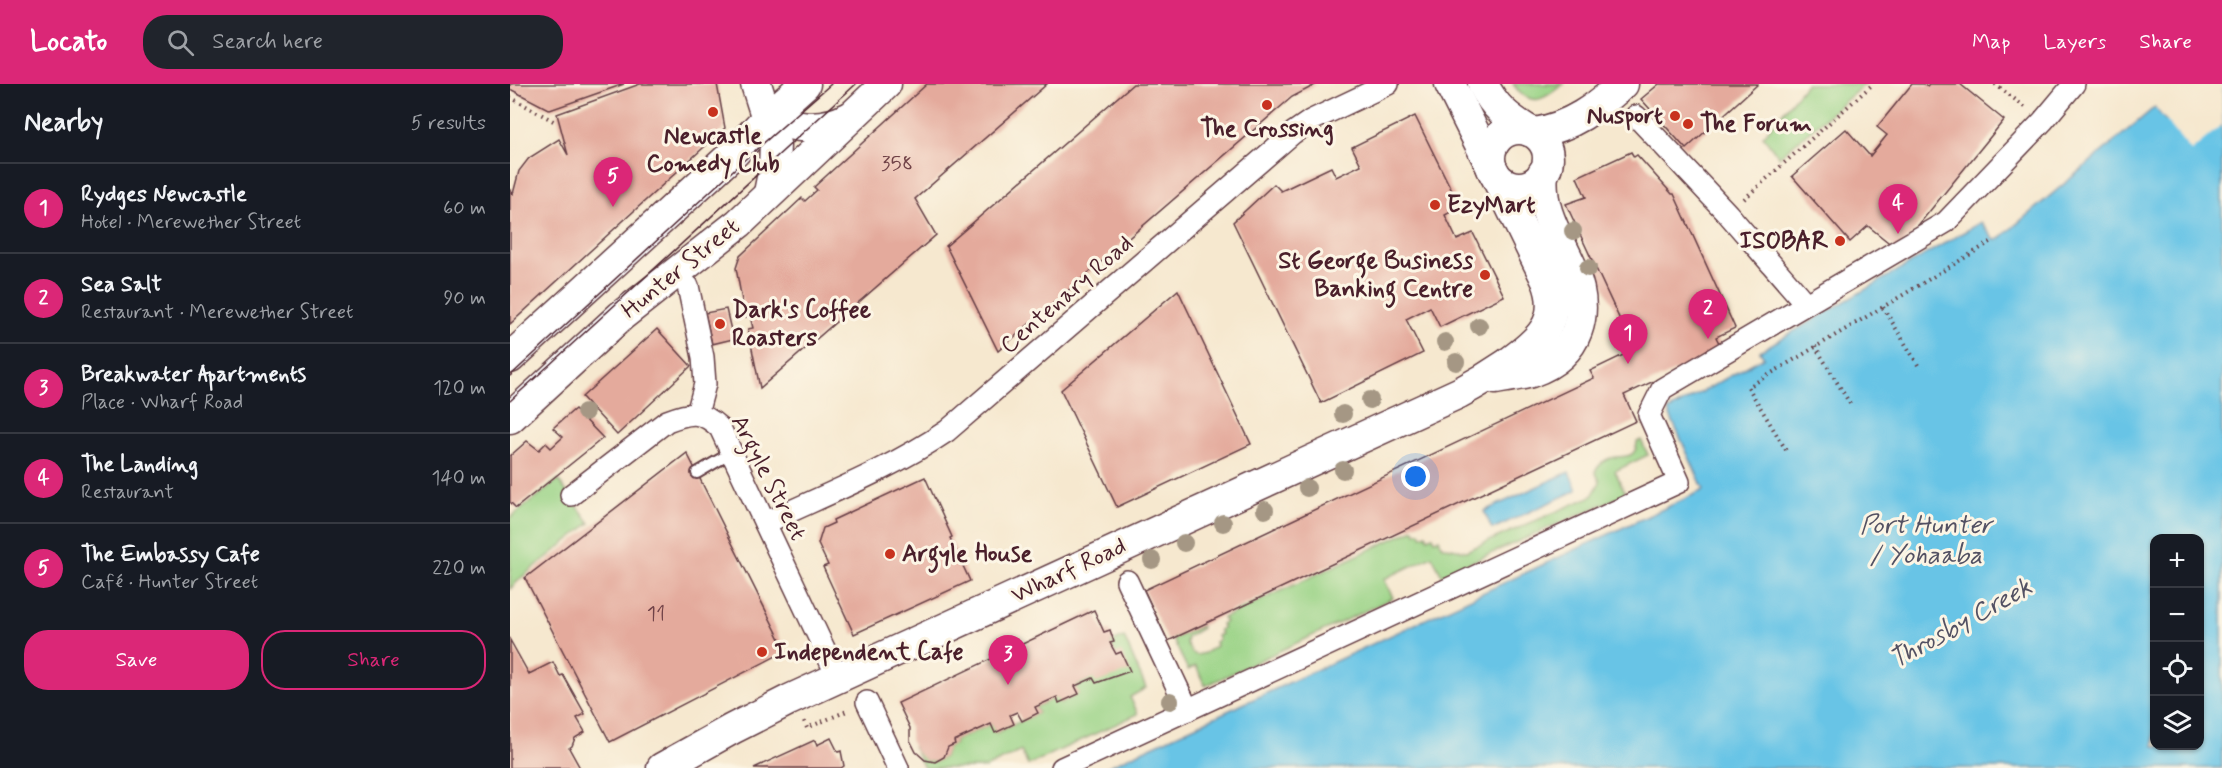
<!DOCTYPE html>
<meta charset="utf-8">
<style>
:root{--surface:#171b24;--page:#20242c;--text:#f1f3f6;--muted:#9ea1a6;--line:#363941;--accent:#db2777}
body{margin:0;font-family:Mynerve,sans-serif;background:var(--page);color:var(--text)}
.controls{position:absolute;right:18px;bottom:18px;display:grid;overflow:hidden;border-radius:12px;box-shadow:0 2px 4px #0004}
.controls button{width:54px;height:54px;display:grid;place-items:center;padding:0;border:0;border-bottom:2px solid var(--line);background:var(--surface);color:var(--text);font:30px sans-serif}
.you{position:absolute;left:906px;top:393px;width:21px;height:21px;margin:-15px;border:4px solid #fff;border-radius:50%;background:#1a73e8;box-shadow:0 0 0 9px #1a73e833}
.badge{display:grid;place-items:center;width:39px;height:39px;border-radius:50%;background:var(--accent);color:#fff;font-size:20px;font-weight:700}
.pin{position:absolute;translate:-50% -50px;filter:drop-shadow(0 2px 3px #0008)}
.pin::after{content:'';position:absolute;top:32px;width:21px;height:18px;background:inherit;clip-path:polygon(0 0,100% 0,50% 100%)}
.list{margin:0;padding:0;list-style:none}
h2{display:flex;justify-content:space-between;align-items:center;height:78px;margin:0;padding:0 24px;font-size:26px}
h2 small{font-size:20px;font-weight:400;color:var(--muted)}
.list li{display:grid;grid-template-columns:39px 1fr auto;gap:18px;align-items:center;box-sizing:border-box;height:90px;padding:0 24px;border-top:2px solid var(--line)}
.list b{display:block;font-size:22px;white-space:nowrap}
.list p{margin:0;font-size:20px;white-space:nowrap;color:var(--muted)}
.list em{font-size:20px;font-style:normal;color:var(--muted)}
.actions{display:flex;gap:12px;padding:18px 24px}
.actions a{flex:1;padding:14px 0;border:2px solid var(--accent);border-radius:24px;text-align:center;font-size:21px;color:var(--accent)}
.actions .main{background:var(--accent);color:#fff}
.icon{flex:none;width:33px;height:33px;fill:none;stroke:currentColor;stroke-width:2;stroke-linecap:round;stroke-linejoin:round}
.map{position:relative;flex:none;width:1712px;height:684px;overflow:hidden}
header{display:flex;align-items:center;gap:36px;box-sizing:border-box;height:84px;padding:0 30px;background:var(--accent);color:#fff}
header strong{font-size:28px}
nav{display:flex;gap:33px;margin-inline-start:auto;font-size:21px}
.search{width:420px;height:54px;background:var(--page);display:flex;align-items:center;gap:15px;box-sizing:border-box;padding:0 21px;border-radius:24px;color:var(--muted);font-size:22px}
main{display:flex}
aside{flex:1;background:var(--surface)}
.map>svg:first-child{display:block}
.green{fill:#9ad386;stroke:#727958;stroke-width:1.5}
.water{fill:#68c4e6;stroke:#597288;stroke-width:1.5;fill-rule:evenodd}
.pier{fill:#f6e8cf}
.building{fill:#e4aa9c}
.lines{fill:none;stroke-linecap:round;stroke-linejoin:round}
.lane-casing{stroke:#643d44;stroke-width:14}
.street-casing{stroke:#643d44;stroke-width:24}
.secondary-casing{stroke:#643d44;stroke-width:33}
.path{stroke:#643d44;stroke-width:4;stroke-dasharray:1.5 4.5;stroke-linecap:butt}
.lane{stroke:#fff;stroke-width:10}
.street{stroke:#fff;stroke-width:21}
.secondary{stroke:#fff;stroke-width:30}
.tram{stroke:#4a1f2b;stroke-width:1.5}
.tree{fill:#a59784}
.poi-dot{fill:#c8321e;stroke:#fcf5e5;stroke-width:2}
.labels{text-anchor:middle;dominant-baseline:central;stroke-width:6;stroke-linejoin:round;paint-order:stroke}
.number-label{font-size:21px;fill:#704247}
.poi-label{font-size:24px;font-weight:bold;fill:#4a1f2b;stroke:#fcf5e5;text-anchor:start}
.street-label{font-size:24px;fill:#4a1f2b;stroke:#fcf5e5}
.water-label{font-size:26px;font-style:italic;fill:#535163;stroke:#fcf5e5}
</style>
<header>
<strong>Locato</strong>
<div class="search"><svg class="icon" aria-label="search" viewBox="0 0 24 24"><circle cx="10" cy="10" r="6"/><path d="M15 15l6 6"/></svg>Search here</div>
<nav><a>Map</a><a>Layers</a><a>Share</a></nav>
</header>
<main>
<aside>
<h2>Nearby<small>5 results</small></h2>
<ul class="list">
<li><span class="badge">1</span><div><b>Rydges Newcastle</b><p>Hotel · Merewether Street</p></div><em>60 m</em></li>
<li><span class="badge">2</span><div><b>Sea Salt</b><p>Restaurant · Merewether Street</p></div><em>90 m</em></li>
<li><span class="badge">3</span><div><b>Breakwater Apartments</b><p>Place · Wharf Road</p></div><em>120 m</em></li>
<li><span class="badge">4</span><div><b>The Landing</b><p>Restaurant</p></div><em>140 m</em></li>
<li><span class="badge">5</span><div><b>The Embassy Cafe</b><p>Café · Hunter Street</p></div><em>220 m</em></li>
</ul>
<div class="actions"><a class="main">Save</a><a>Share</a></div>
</aside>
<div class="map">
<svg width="1712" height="684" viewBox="0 0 1712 684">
<rect width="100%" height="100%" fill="#fcf5e5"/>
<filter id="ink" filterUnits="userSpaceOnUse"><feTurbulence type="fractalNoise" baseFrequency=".0167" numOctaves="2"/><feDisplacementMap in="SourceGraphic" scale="12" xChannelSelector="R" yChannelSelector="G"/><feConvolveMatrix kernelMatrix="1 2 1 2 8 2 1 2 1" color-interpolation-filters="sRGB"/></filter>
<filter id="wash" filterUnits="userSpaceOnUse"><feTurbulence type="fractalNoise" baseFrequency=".008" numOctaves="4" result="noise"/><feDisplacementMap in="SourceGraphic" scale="24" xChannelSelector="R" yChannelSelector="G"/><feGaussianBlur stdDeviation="1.35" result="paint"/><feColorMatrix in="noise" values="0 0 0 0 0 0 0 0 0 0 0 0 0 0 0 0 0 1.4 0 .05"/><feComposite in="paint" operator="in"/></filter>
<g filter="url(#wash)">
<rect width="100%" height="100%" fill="#f6e8cf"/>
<g class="green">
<path d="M 1003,0 L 1053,0 C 1034,16 1021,25 1003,0 Z"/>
<polygon points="1296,0 1355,0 1269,73 1253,52"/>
<path d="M 1131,356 L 1138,371 L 1105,387 L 1116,410 L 932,491 L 922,472 L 874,495 L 883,514 L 695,602 L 686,582 L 678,586 L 663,555 L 691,542 L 692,544 L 677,553 L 676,559 L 682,569 L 687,571 L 695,569 L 706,562 L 705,558 L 709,556 L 707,552 L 711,550 L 709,546 L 713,544 L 711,540 L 715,538 L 713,534 L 904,445 L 906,449 L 910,448 L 912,452 L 916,450 L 918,454 L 923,452 L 925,456 L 929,455 L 932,462 L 956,467 L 1082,412 L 1090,398 L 1085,387 C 1088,383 1091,379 1096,376 C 1108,369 1126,379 1127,358 Z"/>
<polygon points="48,396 80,439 11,494 0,505 0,434"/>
<polygon points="614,553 636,604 620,613 628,630 518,681 511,667 475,684 414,684 403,662 415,676 425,678 434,673 438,663 445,660 444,657 481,640 486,649 528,629 525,623 547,613 550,619 568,610 565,602 583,594 606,570 600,559"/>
</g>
<g class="water">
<path d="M 1712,0 L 1712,684 L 595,684 L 1194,406 L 1158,327 L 1254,273 L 1250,267 L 1471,138 L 1484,156 L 1489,155 L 1645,23 L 1656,37 ZM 1644,454 L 1690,454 L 1690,662 L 1644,662 Z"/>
<polygon points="1059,388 1067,406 982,445 974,427"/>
</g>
<polygon class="pier" points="1697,0 1712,0 1712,41 1681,67 1645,23 1647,21 1657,33"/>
<g id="blocks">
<g class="building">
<polygon points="0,0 114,0 40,26 0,5"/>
<polygon points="130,0 207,0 215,44 0,240 0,106 3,110 9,87 19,74 49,55 58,71 47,30"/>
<polygon points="417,0 537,0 405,115 426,151 250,304 238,245 243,244 240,232 235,233 226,184 230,172 292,114 295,117 307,106 304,103"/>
<polygon points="623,0 807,0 782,13 488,267 436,162"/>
<polygon points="1149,0 1248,0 1176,65 1131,15"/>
<polygon points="1402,0 1414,0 1417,2 1419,0 1450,0 1494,36 1388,166 1358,142 1340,158 1282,92 1336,45 1360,72 1377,51 1367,43"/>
<polygon points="905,32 950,123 935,131 947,156 963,149 994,212 930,243 920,223 896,235 913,269 811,319 723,138 764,100 771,107 821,83 826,93 851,81 842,63"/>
<polygon points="1121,68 1124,73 1127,71 1162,110 1164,110 1225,244 1206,253 1212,265 1114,311 1126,337 658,557 634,506 1084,294 1080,287 1124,266 1056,120 1076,113 1067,93"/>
<polygon points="668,206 741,360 607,423 551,306"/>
<polygon points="216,225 223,255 202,260 195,229"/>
<polygon points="147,245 181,282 107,351 72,313"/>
<polygon points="65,325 93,354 6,424 0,418 0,372 17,357 29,366 36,359 41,364 53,353 43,344"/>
<polygon points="177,369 276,567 100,658 15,494"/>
<polygon points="415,393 442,453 440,454 460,497 344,550 313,483 318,481 308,460 313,444 324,439 323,436"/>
<polygon points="584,526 594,548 600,546 604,558 600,559 606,570 611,568 620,587 586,599 583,594 565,602 569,610 549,619 547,613 525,623 528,629 512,637 507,628 500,631 504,640 485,649 481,640 444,657 445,660 438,663 434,673 425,678 415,676 406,668 400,656 400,644 388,619"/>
<polygon points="0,556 19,590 43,578 50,592 53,591 75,630 67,634 75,648 65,654 62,662 59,664 70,684 0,684"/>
<polygon points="321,654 328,668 331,667 334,682 331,684 244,684 305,656 307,661"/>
</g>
</g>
</g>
<g filter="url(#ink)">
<use href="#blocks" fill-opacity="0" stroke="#643d44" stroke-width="1.5"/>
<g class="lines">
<g class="lane-casing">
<polyline id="lane" points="187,389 221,369"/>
</g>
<g class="street-casing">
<g id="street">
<polyline points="1126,32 1218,130 1296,220"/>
<polyline points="178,202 193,273 195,300 187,330"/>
<path d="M 61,411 L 157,337 C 181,328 191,326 210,344 L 328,594"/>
<path d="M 255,439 C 317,410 381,385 437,347 L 783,49 L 802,36 L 878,0"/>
<polyline points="617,497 678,626"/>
<polyline points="357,618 388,684"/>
<polyline points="552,684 1169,398 1139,331 1152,305 1436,138 1533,37 1564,0"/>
</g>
</g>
<g class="secondary-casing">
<g id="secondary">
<polyline points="246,0 265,60 264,84 259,109"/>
<polyline points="940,0 981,82"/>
<path d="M 973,0 C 984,23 998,34 1019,47"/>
<path d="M 257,34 C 284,43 311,48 338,34"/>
<circle cx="1009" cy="74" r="29"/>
<path d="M 1025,49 C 1061,43 1086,24 1113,0"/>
<polyline points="0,274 224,69 257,34 295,0"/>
<path d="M 985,295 C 997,293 1010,291 1021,288 C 1070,271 1081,229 1062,184 C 1048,152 1029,125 1033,89"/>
<polyline points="0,334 111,232 229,139 376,0"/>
<path d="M 152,684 L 222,645 L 279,616 L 949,309 C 966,300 981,291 997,280 C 1028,258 1053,238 1037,197 L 984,88"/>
</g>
</g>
<g class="path">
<polyline points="1485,0 1516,24"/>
<polyline points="0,13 47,39"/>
<polyline points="1234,115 1363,0"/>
<polyline points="1305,262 1342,323"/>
<polyline points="1408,281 1373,223 1484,156"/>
<polyline points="1276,366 1238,303 1373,223"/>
<polyline points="294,637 297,644 337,627"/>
</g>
<use href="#lane" class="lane"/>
<use href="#street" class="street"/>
<use href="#secondary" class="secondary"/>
<g class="tram">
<polyline points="0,292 232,78 321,0"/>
<polyline points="0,317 346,0"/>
</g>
</g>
<g class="tree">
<circle cx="1063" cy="147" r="9"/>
<circle cx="1078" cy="184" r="9"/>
<circle cx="969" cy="242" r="9"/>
<circle cx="935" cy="258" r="9"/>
<circle cx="946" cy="278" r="9"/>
<circle cx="860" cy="316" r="9"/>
<circle cx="75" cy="328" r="9"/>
<circle cx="833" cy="330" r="9"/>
<circle cx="833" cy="386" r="9"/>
<circle cx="797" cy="404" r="9"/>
<circle cx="755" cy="426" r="9"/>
<circle cx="713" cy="439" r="9"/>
<circle cx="674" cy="459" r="9"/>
<circle cx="642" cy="476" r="9"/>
<circle cx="660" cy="617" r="9"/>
</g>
</g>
<g class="poi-dot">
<circle cx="757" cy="21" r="6"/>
<circle cx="203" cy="28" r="6"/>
<circle cx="1165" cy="32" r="6"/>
<circle cx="1178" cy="40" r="6"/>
<circle cx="925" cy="121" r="6"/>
<circle cx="1330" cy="157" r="6"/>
<circle cx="975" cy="191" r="6"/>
<circle cx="210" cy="240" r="6"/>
<circle cx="380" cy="470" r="6"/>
<circle cx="252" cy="568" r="6"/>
</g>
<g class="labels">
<g class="number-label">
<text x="387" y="80">358</text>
<text x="146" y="530">11</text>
</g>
<g class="poi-label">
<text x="1153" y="32" text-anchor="end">Nusport</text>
<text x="1190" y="40">The Forum</text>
<text x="757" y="45" text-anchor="middle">The Crossing</text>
<text x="203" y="52" text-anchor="middle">Newcastle<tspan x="203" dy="28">Comedy Club</tspan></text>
<text x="937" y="121">EzyMart</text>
<text x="1318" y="157" text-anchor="end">ISOBAR</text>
<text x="963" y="177" text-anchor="end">St George Business<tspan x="963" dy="28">Banking Centre</tspan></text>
<text x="222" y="226">Dark's Coffee<tspan x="222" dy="28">Roasters</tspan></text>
<text x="392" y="470">Argyle House</text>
<text x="264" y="568">Independent Cafe</text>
</g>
<g class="street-label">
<text transform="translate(171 185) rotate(-39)">Hunter Street</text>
<text transform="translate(557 211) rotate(-41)">Centenary Road</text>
<text transform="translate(258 394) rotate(63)">Argyle Street</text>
<text transform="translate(559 487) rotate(-25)">Wharf Road</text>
</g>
<g class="water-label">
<text x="1416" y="442">Port Hunter<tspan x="1416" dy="30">/ Yohaaba</tspan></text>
<text transform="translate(1451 540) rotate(-29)">Throsby Creek</text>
</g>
</g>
</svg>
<div class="controls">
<button>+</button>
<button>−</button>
<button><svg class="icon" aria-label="locate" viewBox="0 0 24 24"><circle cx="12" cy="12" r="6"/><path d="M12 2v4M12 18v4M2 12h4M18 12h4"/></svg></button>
<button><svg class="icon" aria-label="layers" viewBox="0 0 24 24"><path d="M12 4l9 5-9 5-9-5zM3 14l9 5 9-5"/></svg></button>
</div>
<div class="you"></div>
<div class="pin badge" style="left:1118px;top:280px">1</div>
<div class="pin badge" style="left:1198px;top:255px">2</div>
<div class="pin badge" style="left:498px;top:601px">3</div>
<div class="pin badge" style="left:1388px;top:150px">4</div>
<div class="pin badge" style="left:103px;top:123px">5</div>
</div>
</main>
